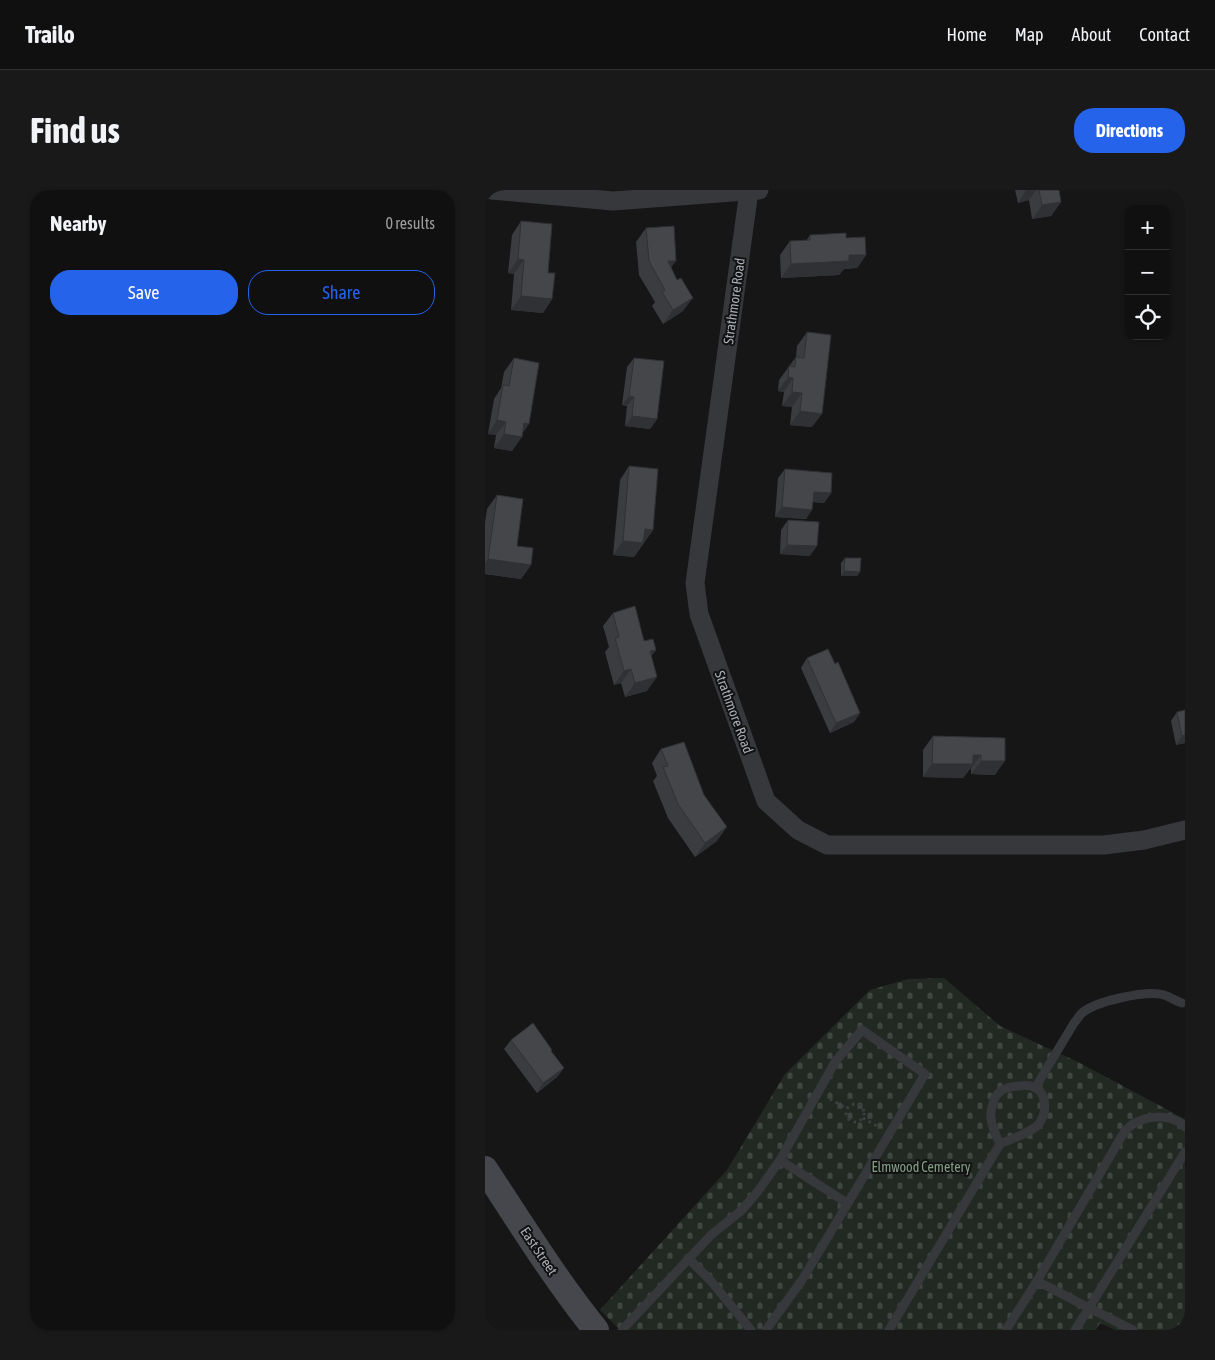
<!DOCTYPE html>
<meta charset="utf-8">
<style>
:root{--surface:#101011;--page:#19191a;--text:#f1f3f6;--muted:#9c9d9f;--line:#303031;--accent:#2563eb}
body{margin:0;font-family:"Asap Condensed",sans-serif;background:var(--page);color:var(--text)}
.controls{position:absolute;right:15px;top:15px;display:grid;overflow:hidden;border-radius:10px;box-shadow:0 1px 4px #0004}
.controls button{width:45px;height:45px;display:grid;place-items:center;padding:0;border:0;border-bottom:1px solid var(--line);background:var(--surface);color:var(--text);font:25px sans-serif}
.list{margin:0;padding:0;list-style:none}
h2{display:flex;justify-content:space-between;align-items:center;height:65px;margin:0;padding:0 20px;font-size:21px}
h2 small{font-size:16px;font-weight:400;color:var(--muted)}
.actions{display:flex;gap:10px;padding:15px 20px}
.actions a{flex:1;padding:11px 0;border:1px solid var(--accent);border-radius:20px;text-align:center;font-size:18px;color:var(--accent)}
.actions .main{background:var(--accent);color:#fff}
.icon{flex:none;width:28px;height:28px;fill:none;stroke:currentColor;stroke-width:2;stroke-linecap:round;stroke-linejoin:round}
.map{position:relative;flex:none;width:700px;height:1140px;overflow:hidden;border-radius:20px}
header{display:flex;align-items:center;gap:30px;box-sizing:border-box;height:70px;padding:0 25px;background:var(--surface);border-bottom:1px solid var(--line)}
header strong{font-size:24px}
nav{display:flex;gap:28px;margin-inline-start:auto;font-size:18px}
.intro{display:flex;align-items:center;justify-content:space-between;box-sizing:border-box;height:120px;padding:0 30px}
h1{margin:0;font-size:35px}
.button{padding:12px 22px;border-radius:20px;background:var(--accent);color:#fff;font-size:18px;font-weight:700}
main{display:flex;gap:30px;padding:0 30px}
aside{flex:1;background:var(--surface);border-radius:20px;box-shadow:0 1px 4px #0004}
.map>svg:first-child{display:block}
.cemetery{fill:url(#cemetery-stones)}
.lines{fill:none;stroke-linecap:round;stroke-linejoin:round}
.path{stroke:#3d3f43;stroke-width:3;stroke-dasharray:2.5 4;stroke-linecap:butt}
.lane{stroke:#37383c;stroke-width:9}
.street{stroke:#37383c;stroke-width:19}
.secondary{stroke:#45474c;stroke-width:26}
.wall{fill:#3b3c40}
.shaded-wall{fill:#303134}
.building{fill:#45464a;stroke:#303134}
.labels{text-anchor:middle;dominant-baseline:central;stroke-width:4;stroke-linejoin:round;paint-order:stroke}
.street-label{font-size:14px;fill:#a9aeb6;stroke:#111112}
.park-label{font-size:14px;fill:#839e83;stroke:#111112}
</style>
<header>
<strong>Trailo</strong>
<nav><a>Home</a><a>Map</a><a>About</a><a>Contact</a></nav>
</header>
<div class="intro"><h1>Find us</h1><a class="button">Directions</a></div>
<main>
<aside>
<h2>Nearby<small>0 results</small></h2>
<ul class="list">
</ul>
<div class="actions"><a class="main">Save</a><a>Share</a></div>
</aside>
<div class="map">
<svg width="700" height="1140" viewBox="0 0 700 1140">
<defs>
<pattern id="cemetery-stones" width="16" height="16" patternUnits="userSpaceOnUse" patternTransform="scale(1.25)"><rect width="16" height="16" fill="#222923"/><path d="M2 7V4a2 2 0 0 1 4 0v3zM10 15v-3a2 2 0 0 1 4 0v3z" fill="#3f4641"/></pattern>
</defs>
<rect width="100%" height="100%" fill="#161617"/>
<polygon class="cemetery" points="459,788 515,836 593,872 700,929 700,1140 630,1140 615,1133 611,1140 135,1140 115,1120 242,980 300,884 385,800 423,789"/>
<g class="lines">
<g class="path">
<polyline points="345,909 362,919"/>
<circle cx="370" cy="923" r="9"/>
<polyline points="378,928 392,936"/>
</g>
<g class="lane">
<path d="M 550,898 L 589,833 C 592,830 594,826 596,824 C 609,811 662,800 679,805 C 685,807 691,811 697,813"/>
<polyline points="295,970 362,1013"/>
<polyline points="203,1068 226,1091 266,1140"/>
<polyline points="552,1091 604,1118 700,962"/>
<polyline points="137,1140 226,1045 257,1020 273,1001 295,970 350,872 377,840 440,884 317,1090 281,1140"/>
<path d="M 404,1140 L 515,954 C 526,949 545,943 553,935 C 561,925 563,909 553,899 C 548,895 540,895 534,896 C 519,897 510,901 507,917 C 506,921 505,925 506,928 C 507,937 511,946 515,954"/>
<path d="M 521,1140 L 552,1091 L 638,944 C 641,940 645,935 650,933 C 665,925 688,924 700,937"/>
<polyline points="590,1140 604,1118 648,1140"/>
</g>
<g class="street">
<polyline points="7,0 128,11 274,0"/>
<polyline points="264,1 210,393 214,424 281,611 313,640 342,655 619,655 659,650 700,640"/>
</g>
<path class="secondary" d="M 0,979 C 36,1034 70,1089 111,1140"/>
</g>
<g class="wall">
<polygon points="530,0 574,0 576,12 566,26 547,29 544,10 533,13"/>
<polygon points="36,31 67,109 58,123 26,120 29,84 23,83 27,45"/>
<polygon points="161,38 186,77 198,121 178,134 167,116 170,112 154,85 151,52"/>
<polygon points="325,45 361,48 381,65 372,78 359,79 354,85 296,88 295,65 305,51 321,51"/>
<polygon points="322,142 327,237 305,235 307,217 297,216 299,202 293,201 294,190 311,167 312,156"/>
<polygon points="29,168 37,243 27,261 9,258 11,245 3,244 9,209 16,198 19,182"/>
<polygon points="149,168 172,229 165,239 140,236 142,216 137,215 142,177"/>
<polygon points="144,276 168,340 149,367 128,365 135,290"/>
<polygon points="300,279 346,303 339,313 328,312 321,329 290,327 293,288"/>
<polygon points="12,305 32,356 46,375 36,389 0,384 0,333 2,319"/>
<polygon points="303,330 325,366 295,364 296,340"/>
<polygon points="360,368 375,382 372,386 356,386 356,373"/>
<polygon points="128,423 159,451 171,460 166,466 162,501 140,507 136,493 129,495 120,462 124,457 118,436"/>
<polygon points="322,468 350,474 375,523 369,532 345,543 316,478"/>
<polygon points="692,522 700,553 691,555 686,531"/>
<polygon points="448,546 520,548 510,585 486,584 486,579 485,579 478,588 438,587 438,560"/>
<polygon points="176,559 232,651 210,667 183,628 168,591 172,586 167,573"/>
<polygon points="26,850 66,861 79,878 72,887 52,903 19,859"/>
</g>
<g class="shaded-wall">
<polygon points="541,0 551,0 544,10 533,13"/>
<polygon points="576,12 566,26 547,29 557,15"/>
<polygon points="364,65 381,65 372,78 359,79 354,85 296,88 306,74"/>
<polygon points="33,69 39,70 29,84 23,83"/>
<polygon points="183,71 191,71 181,84"/>
<polygon points="36,106 67,109 58,123 26,120"/>
<polygon points="208,108 198,121 178,134 188,120"/>
<polygon points="303,187 308,188 299,202 293,201"/>
<polygon points="307,202 317,203 307,217 297,216"/>
<polygon points="144,206 149,207 142,216 137,215"/>
<polygon points="315,221 337,224 327,237 305,235"/>
<polygon points="147,226 172,229 165,239 140,236"/>
<polygon points="12,230 21,232 11,245 3,244"/>
<polygon points="39,233 44,234 35,247 37,247 27,261 9,258 19,244"/>
<polygon points="329,302 346,303 339,313 322,311"/>
<polygon points="297,317 327,320 321,329 290,327"/>
<polygon points="160,339 168,340 149,367 128,365 138,351"/>
<polygon points="302,355 332,356 325,366 295,364"/>
<polygon points="3,369 46,375 36,389 0,384 0,373"/>
<polygon points="359,381 375,382 372,386 356,386"/>
<polygon points="171,460 161,473 165,461"/>
<polygon points="146,479 136,493 129,495 139,481"/>
<polygon points="172,487 162,501 140,507 150,493"/>
<polygon points="375,523 369,532 345,543 351,533"/>
<polygon points="700,545 700,553 691,555 697,546"/>
<polygon points="488,565 496,565 486,579 485,579 478,588 438,587 447,574"/>
<polygon points="496,571 520,571 510,585 486,584"/>
<polygon points="242,637 232,651 210,667 220,653"/>
<polygon points="79,878 72,887 52,903 58,893"/>
</g>
<g class="building">
<polygon points="554,0 574,0 576,12 557,15"/>
<polygon points="36,31 67,34 63,83 70,83 67,109 36,106 39,70 33,69"/>
<polygon points="189,36 191,71 183,71 192,90 196,88 208,108 188,120 177,102 180,100 164,71 161,38"/>
<polygon points="361,43 361,48 380,47 381,65 364,65 364,71 306,74 305,51 325,50 325,45"/>
<polygon points="322,142 346,145 337,224 315,221 317,203 307,202 308,188 303,187 304,176 310,177 311,167 319,168"/>
<polygon points="29,168 54,173 44,234 39,233 37,247 19,244 21,232 12,230 18,195 24,196"/>
<polygon points="149,168 179,171 172,229 147,226 149,207 144,206"/>
<polygon points="144,276 173,279 168,340 160,339 158,353 138,351"/>
<polygon points="300,279 347,283 346,303 329,302 327,320 297,317"/>
<polygon points="12,305 38,309 32,356 48,358 46,375 3,369"/>
<polygon points="303,330 334,332 332,356 302,355"/>
<polygon points="360,368 376,368 375,382 359,381"/>
<polygon points="150,416 159,451 168,449 171,460 165,461 172,487 150,493 146,479 139,481 130,448 134,447 128,423"/>
<polygon points="343,459 350,474 353,472 375,523 351,533 322,468"/>
<polygon points="700,520 700,545 697,546 692,522"/>
<polygon points="448,546 520,548 520,571 496,571 496,565 488,565 488,574 447,574"/>
<polygon points="199,552 219,605 242,637 220,653 193,614 178,577 183,576 176,559"/>
<polygon points="48,833 67,860 66,861 79,878 58,893 26,850"/>
</g>
<g class="labels">
<g class="street-label">
<text transform="translate(249 111) rotate(-82)">Strathmore Road</text>
<text transform="translate(249 522) rotate(70)">Strathmore Road</text>
<text transform="translate(54 1061) rotate(56)">East Street</text>
</g>
<g class="park-label">
<text x="436" y="977">Elmwood Cemetery</text>
</g>
</g>
</svg>
<div class="controls">
<button>+</button>
<button>−</button>
<button><svg class="icon" aria-label="locate" viewBox="0 0 24 24"><circle cx="12" cy="12" r="6"/><path d="M12 2v4M12 18v4M2 12h4M18 12h4"/></svg></button>
</div>
</div>
</main>
